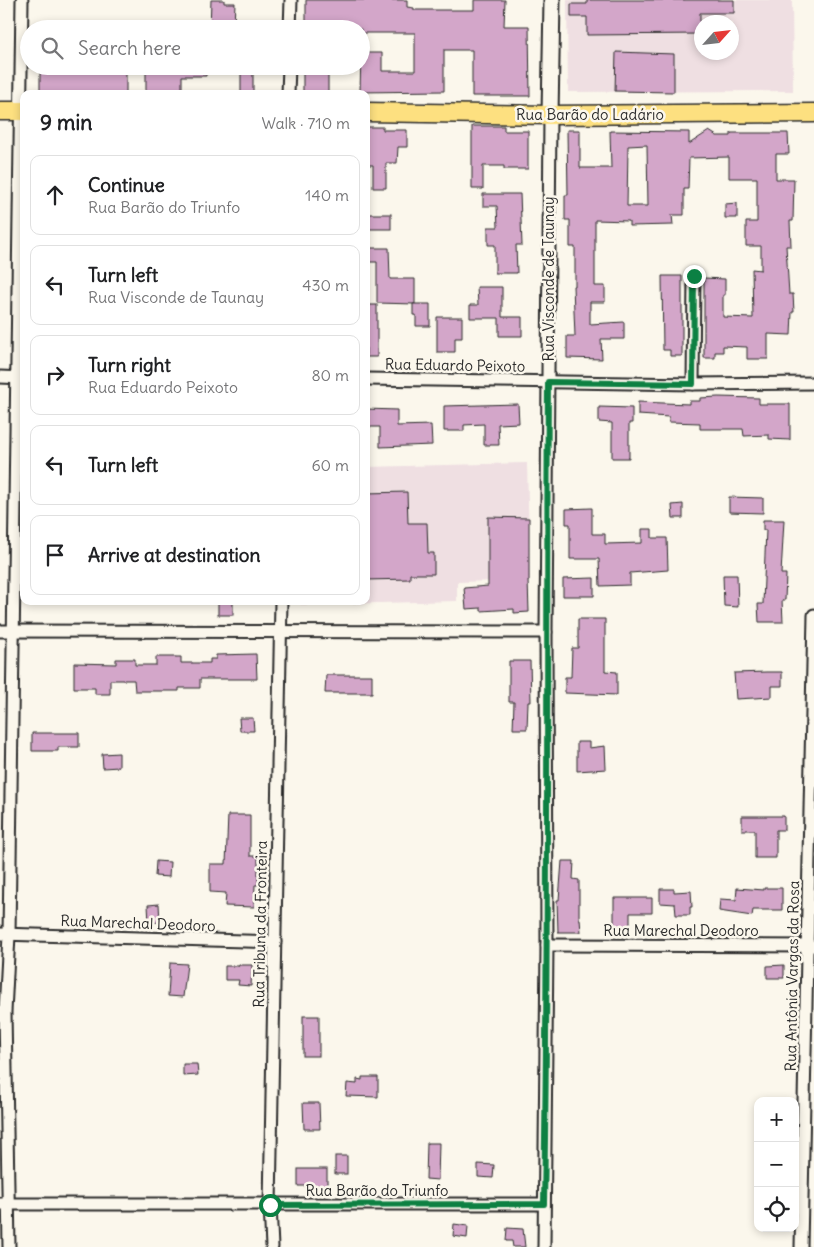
<!DOCTYPE html>
<meta charset="utf-8">
<style>
:root{--surface:#fff;--page:#f6f6f6;--text:#202124;--muted:#757577;--line:#e0e0e0}
body{margin:0;font-family:Delius,sans-serif;background:var(--page);color:var(--text)}
.controls{position:absolute;right:15px;bottom:15px;display:grid;overflow:hidden;border-radius:10px;box-shadow:0 2px 8px #0003}
.controls button{width:45px;height:45px;display:grid;place-items:center;padding:0;border:0;border-bottom:1px solid var(--line);background:var(--surface);color:var(--text);font:25px sans-serif}
.compass{position:absolute;left:694px;top:15px;width:45px;height:45px;border-radius:50%;background:var(--surface);box-shadow:0 2px 8px #0003;rotate:63deg}
.stop{position:absolute;width:15px;height:15px;margin:-11px;border:4px solid #0b8043;border-radius:50%;background:#fff}
.stop.end{background:#0b8043;border-color:#fff;box-shadow:0 1px 5px #0008}
.list{margin:0;padding:0;list-style:none}
h2{display:flex;justify-content:space-between;align-items:center;height:65px;margin:0;padding:0 20px;font-size:21px}
h2 small{font-size:16px;font-weight:400;color:var(--muted)}
.list li{display:grid;grid-template-columns:32px 1fr auto;gap:15px;align-items:center;box-sizing:border-box;height:80px;margin:0 10px 10px;padding:0 10px;border:1px solid var(--line);border-radius:10px}
.list b{display:block;font-size:19px;white-space:nowrap}
.list p{margin:0;font-size:16px;white-space:nowrap;color:var(--muted)}
.list em{font-size:16px;font-style:normal;color:var(--muted)}
.icon{flex:none;width:28px;height:28px;fill:none;stroke:currentColor;stroke-width:2;stroke-linecap:round;stroke-linejoin:round}
.map{position:relative;flex:none;width:814px;height:1247px;overflow:hidden}
.search{position:absolute;background:var(--surface);box-shadow:0 2px 8px #0003;left:20px;top:20px;width:350px;height:55px;display:flex;align-items:center;gap:12px;box-sizing:border-box;padding:0 18px;border-radius:28px;color:var(--muted);font-size:19px}
.panel{position:absolute;background:var(--surface);box-shadow:0 2px 8px #0003;left:20px;top:90px;width:350px;height:515px;border-radius:10px}
.map>svg:first-child{display:block}
.built{fill:#efdfe2;fill-rule:evenodd}
.building{fill:#d3a6c9;stroke:#2b2b2b;fill-rule:evenodd}
.lines{fill:none;stroke-linecap:round;stroke-linejoin:round}
.street-casing{stroke:#2b2b2b;stroke-width:15}
.secondary-casing{stroke:#2b2b2b;stroke-width:19}
.primary-casing{stroke:#2b2b2b;stroke-width:21}
.street{stroke:#fbf7ec;stroke-width:11}
.secondary{stroke:#fbf7ec;stroke-width:15}
.primary{stroke:#fde080;stroke-width:18}
.route{stroke:#0b8043;stroke-width:6}
.labels{text-anchor:middle;dominant-baseline:central;stroke-width:5;stroke-linejoin:round;paint-order:stroke}
.street-label{font-size:15px;fill:#2b2b2b;stroke:#fbf7ec}
</style>
<div class="map">
<svg width="814" height="1247" viewBox="0 0 814 1247">
<rect width="100%" height="100%" fill="#fbf7ec"/>
<filter id="ink" filterUnits="userSpaceOnUse"><feTurbulence type="fractalNoise" baseFrequency=".02" numOctaves="2"/><feDisplacementMap in="SourceGraphic" scale="10" xChannelSelector="R" yChannelSelector="G"/><feConvolveMatrix kernelMatrix="1 2 1 2 8 2 1 2 1" color-interpolation-filters="sRGB"/></filter>
<g filter="url(#ink)">
<g class="built">
<path d="M 567,0 L 792,0 L 793,91 L 568,92 ZM 702,22 L 732,22 L 732,52 L 702,52 Z"/>
<polygon points="527,463 530,580 457,582 457,601 301,605 301,601 366,601 366,467"/>
</g>
<g class="building">
<polygon points="211,0 224,0 224,3 235,3 234,26 224,26 224,29 210,29"/>
<polygon points="306,0 407,0 407,7 414,8 414,10 474,10 474,0 505,0 504,26 529,26 530,96 472,96 472,50 444,50 444,91 360,92 361,53 382,53 382,71 415,71 415,33 361,33 361,29 306,29"/>
<polygon points="587,0 734,0 734,13 700,13 700,34 587,35 587,17 571,17 571,4 587,4"/>
<polygon points="616,52 674,54 674,92 615,91"/>
<rect x="40" y="66" width="86" height="28"/>
<polygon points="146,66 206,66 206,76 182,76 182,94 146,94"/>
<rect x="303" y="66" width="25" height="28"/>
<rect x="241" y="67" width="12" height="27"/>
<polygon points="472,126 504,126 504,131 528,131 528,169 504,169 504,166 483,166 483,189 472,189"/>
<polygon points="366,127 383,127 383,130 407,130 407,147 398,147 397,163 386,163 386,188 373,188 373,165 366,165"/>
<path d="M 567,130 L 580,130 L 580,168 L 611,168 L 610,131 L 689,132 L 689,144 L 709,131 L 717,136 L 731,136 L 731,133 L 788,133 L 789,154 L 776,154 L 776,179 L 794,179 L 793,221 L 790,221 L 791,246 L 786,246 L 789,294 L 793,294 L 794,312 L 792,312 L 791,335 L 768,334 L 768,359 L 747,359 L 747,347 L 723,346 L 723,352 L 715,352 L 715,358 L 704,358 L 704,278 L 725,279 L 725,295 L 723,295 L 723,317 L 753,318 L 752,269 L 761,270 L 761,246 L 746,246 L 746,222 L 757,222 L 757,178 L 729,178 L 729,157 L 689,158 L 688,189 L 684,189 L 684,215 L 672,215 L 673,225 L 629,226 L 629,221 L 595,220 L 595,286 L 605,286 L 605,302 L 590,302 L 590,324 L 624,322 L 624,339 L 601,339 L 602,359 L 567,358 L 567,336 L 575,336 L 573,286 L 575,286 L 575,247 L 570,247 L 570,220 L 565,220 L 565,195 L 568,195 ZM 647,145 L 648,206 L 627,206 L 628,146 Z"/>
<polygon points="483,194 520,194 522,245 516,245 517,273 495,273 495,245 488,245 488,227 498,227 497,206 483,206"/>
<polygon points="737,203 737,218 725,218 725,204"/>
<rect x="366" y="214" width="25" height="15"/>
<polygon points="366,248 389,248 390,279 415,279 415,304 377,303 377,262 366,262"/>
<polygon points="662,276 682,276 682,356 670,356 670,350 663,350"/>
<polygon points="477,287 502,287 502,317 522,317 522,336 499,336 499,318 470,318 470,305 478,305"/>
<polygon points="413,304 430,304 430,326 416,326 416,315 413,315"/>
<rect x="366" y="305" width="11" height="52"/>
<polygon points="437,317 462,317 462,338 455,338 455,352 437,352"/>
<polygon points="718,397 759,398 759,404 790,404 790,440 769,439 769,435 744,436 743,429 700,429 700,423 669,422 669,417 638,415 638,402 689,404 689,401 700,401 700,398"/>
<polygon points="518,404 519,423 498,424 499,445 484,445 484,424 464,425 464,431 444,431 444,406"/>
<polygon points="599,407 632,408 632,423 629,423 629,458 612,458 612,423 599,422"/>
<polygon points="366,409 397,410 397,426 431,425 432,445 380,447 380,427 366,427"/>
<polygon points="407,492 408,523 427,523 428,553 434,553 434,574 410,574 410,579 366,580 366,493"/>
<polygon points="729,497 763,498 763,513 729,512"/>
<polygon points="683,504 683,518 673,518 672,505"/>
<polygon points="592,508 592,534 605,534 605,544 642,543 642,529 652,529 652,538 667,538 668,570 630,573 630,585 600,586 599,559 570,559 570,524 566,524 566,509"/>
<polygon points="488,517 529,518 529,581 528,581 529,612 514,613 514,609 481,611 481,608 466,609 464,588 488,586"/>
<polygon points="763,520 784,520 781,574 786,574 785,600 782,600 783,622 759,622 758,604 763,604 766,530 763,530"/>
<polygon points="723,575 737,575 738,607 724,606"/>
<polygon points="594,578 594,596 563,596 563,579"/>
<rect x="218" y="601" width="15" height="14"/>
<polygon points="578,619 605,619 605,671 617,672 617,695 565,693 565,677 571,677 572,648 578,648"/>
<polygon points="256,654 257,679 200,679 200,688 179,688 179,691 135,691 134,680 110,680 110,694 95,694 95,688 74,688 74,663 116,664 116,659 135,659 135,665 156,665 156,657 181,657 181,663 210,663 210,659 216,659 216,655"/>
<polygon points="509,661 530,661 531,702 528,702 527,729 513,729 514,702 509,702"/>
<polygon points="766,672 782,672 782,686 772,686 772,697 736,699 734,673"/>
<polygon points="326,675 372,675 372,693 325,693"/>
<polygon points="239,718 253,718 254,731 240,731"/>
<polygon points="32,733 79,733 79,747 58,747 58,751 32,751"/>
<polygon points="577,742 589,742 589,748 605,746 606,769 577,771"/>
<polygon points="119,753 119,767 103,768 102,754"/>
<polygon points="228,815 250,815 250,856 258,856 258,885 255,885 254,907 225,906 226,893 210,892 210,864 226,864"/>
<polygon points="742,816 784,816 784,830 776,830 776,858 755,858 755,830 742,830"/>
<polygon points="156,861 170,862 169,877 155,876"/>
<polygon points="562,861 574,861 573,879 579,880 579,919 580,919 581,932 558,932 557,900 559,900"/>
<polygon points="737,888 764,890 764,888 782,888 782,910 753,910 752,916 719,911 720,899 736,900"/>
<polygon points="660,889 674,889 674,892 691,891 692,907 690,907 690,915 676,915 675,904 660,903"/>
<polygon points="614,898 652,898 652,913 630,913 630,929 614,929"/>
<polygon points="159,904 160,922 149,923 148,905"/>
<polygon points="170,963 187,964 183,997 168,996"/>
<polygon points="239,965 252,965 251,986 238,985 239,980 225,980 225,966 239,966"/>
<polygon points="784,965 784,978 767,978 767,966"/>
<rect x="303" y="1016" width="16" height="40"/>
<polygon points="183,1064 197,1064 198,1075 183,1076"/>
<polygon points="362,1077 378,1077 378,1097 346,1096 347,1083 357,1084 357,1079 362,1080"/>
<polygon points="303,1103 319,1103 320,1129 304,1129"/>
<polygon points="427,1143 439,1143 438,1180 426,1179"/>
<rect x="335" y="1156" width="12" height="18"/>
<polygon points="478,1164 494,1165 493,1178 478,1177"/>
<rect x="298" y="1169" width="29" height="17"/>
<polygon points="454,1224 468,1226 467,1238 453,1236"/>
<polygon points="507,1228 523,1229 525,1247 513,1247 512,1241 506,1241"/>
</g>
<g class="lines">
<g class="street-casing">
<g id="street">
<polyline points="290,29 291,0"/>
<polyline points="288,94 289,66"/>
<polyline points="0,377 24,378"/>
<polyline points="366,379 693,384 814,383"/>
<polyline points="693,384 694,275"/>
<polyline points="0,631 546,632"/>
<polyline points="0,934 275,942"/>
<polyline points="547,945 814,946"/>
<polyline points="0,1204 544,1204"/>
<polyline points="9,1247 5,1012 9,935 22,0"/>
<polyline points="272,1247 270,1205 281,601"/>
<polyline points="544,1247 547,945 546,632 550,115"/>
<polyline points="801,1247 814,615"/>
</g>
</g>
<g class="secondary-casing">
<polyline id="secondary" points="550,115 552,0"/>
</g>
<g class="primary-casing">
<g id="primary">
<polyline points="0,111 24,111"/>
<polyline points="366,112 550,115 814,113"/>
</g>
</g>
<use href="#street" class="street"/>
<use href="#secondary" class="secondary"/>
<use href="#primary" class="primary"/>
</g>
</g>
<g class="lines" filter="url(#ink)">
<path class="route" d="M 270,1205 L 544,1204 C 549,930 546,656 548,382 L 693,384 L 694,276"/>
</g>
<g class="labels">
<g class="street-label">
<text x="590" y="114">Rua Barão do Ladário</text>
<text transform="translate(548 279) rotate(-90)">Rua Visconde de Taunay</text>
<text transform="translate(455 365) rotate(1)">Rua Eduardo Peixoto</text>
<text transform="translate(138 923) rotate(2)">Rua Marechal Deodoro</text>
<text transform="translate(260 924) rotate(-89)">Rua Tribuna da Fronteira</text>
<text x="681" y="930">Rua Marechal Deodoro</text>
<text transform="translate(792 976) rotate(-89)">Rua Antônia Vargas da Rosa</text>
<text x="377" y="1190">Rua Barão do Triunfo</text>
</g>
</g>
</svg>
<div class="controls">
<button>+</button>
<button>−</button>
<button><svg class="icon" aria-label="locate" viewBox="0 0 24 24"><circle cx="12" cy="12" r="6"/><path d="M12 2v4M12 18v4M2 12h4M18 12h4"/></svg></button>
</div>
<svg class="compass" viewBox="-18 -18 36 36"><path d="M0-13l5 13h-10z" fill="#e53935"/><path d="M0 13l5-13h-10z" fill="#757577"/></svg>
<div class="stop" style="left:270px;top:1205px"></div>
<div class="stop end" style="left:694px;top:276px"></div>
<div class="search"><svg class="icon" aria-label="search" viewBox="0 0 24 24"><circle cx="10" cy="10" r="6"/><path d="M15 15l6 6"/></svg>Search here</div>
<section class="panel">
<h2>9 min<small>Walk · 710 m</small></h2>
<ul class="list">
<li><svg class="icon" aria-label="ahead" viewBox="0 0 24 24"><path d="M12 20V5M6 11l6-6 6 6"/></svg><div><b>Continue</b><p>Rua Barão do Triunfo</p></div><em>140 m</em></li>
<li><svg class="icon" aria-label="left" viewBox="0 0 24 24"><path d="M17 20v-9H6M10 6l-5 5 5 5"/></svg><div><b>Turn left</b><p>Rua Visconde de Taunay</p></div><em>430 m</em></li>
<li><svg class="icon" aria-label="right" viewBox="0 0 24 24"><path d="M7 20v-9h11M14 6l5 5-5 5"/></svg><div><b>Turn right</b><p>Rua Eduardo Peixoto</p></div><em>80 m</em></li>
<li><svg class="icon" aria-label="left" viewBox="0 0 24 24"><path d="M17 20v-9H6M10 6l-5 5 5 5"/></svg><div><b>Turn left</b></div><em>60 m</em></li>
<li><svg class="icon" aria-label="arrive" viewBox="0 0 24 24"><path d="M6 21V4h12l-3 4 3 4H6"/></svg><div><b>Arrive at destination</b></div></li>
</ul>
</section>
</div>
